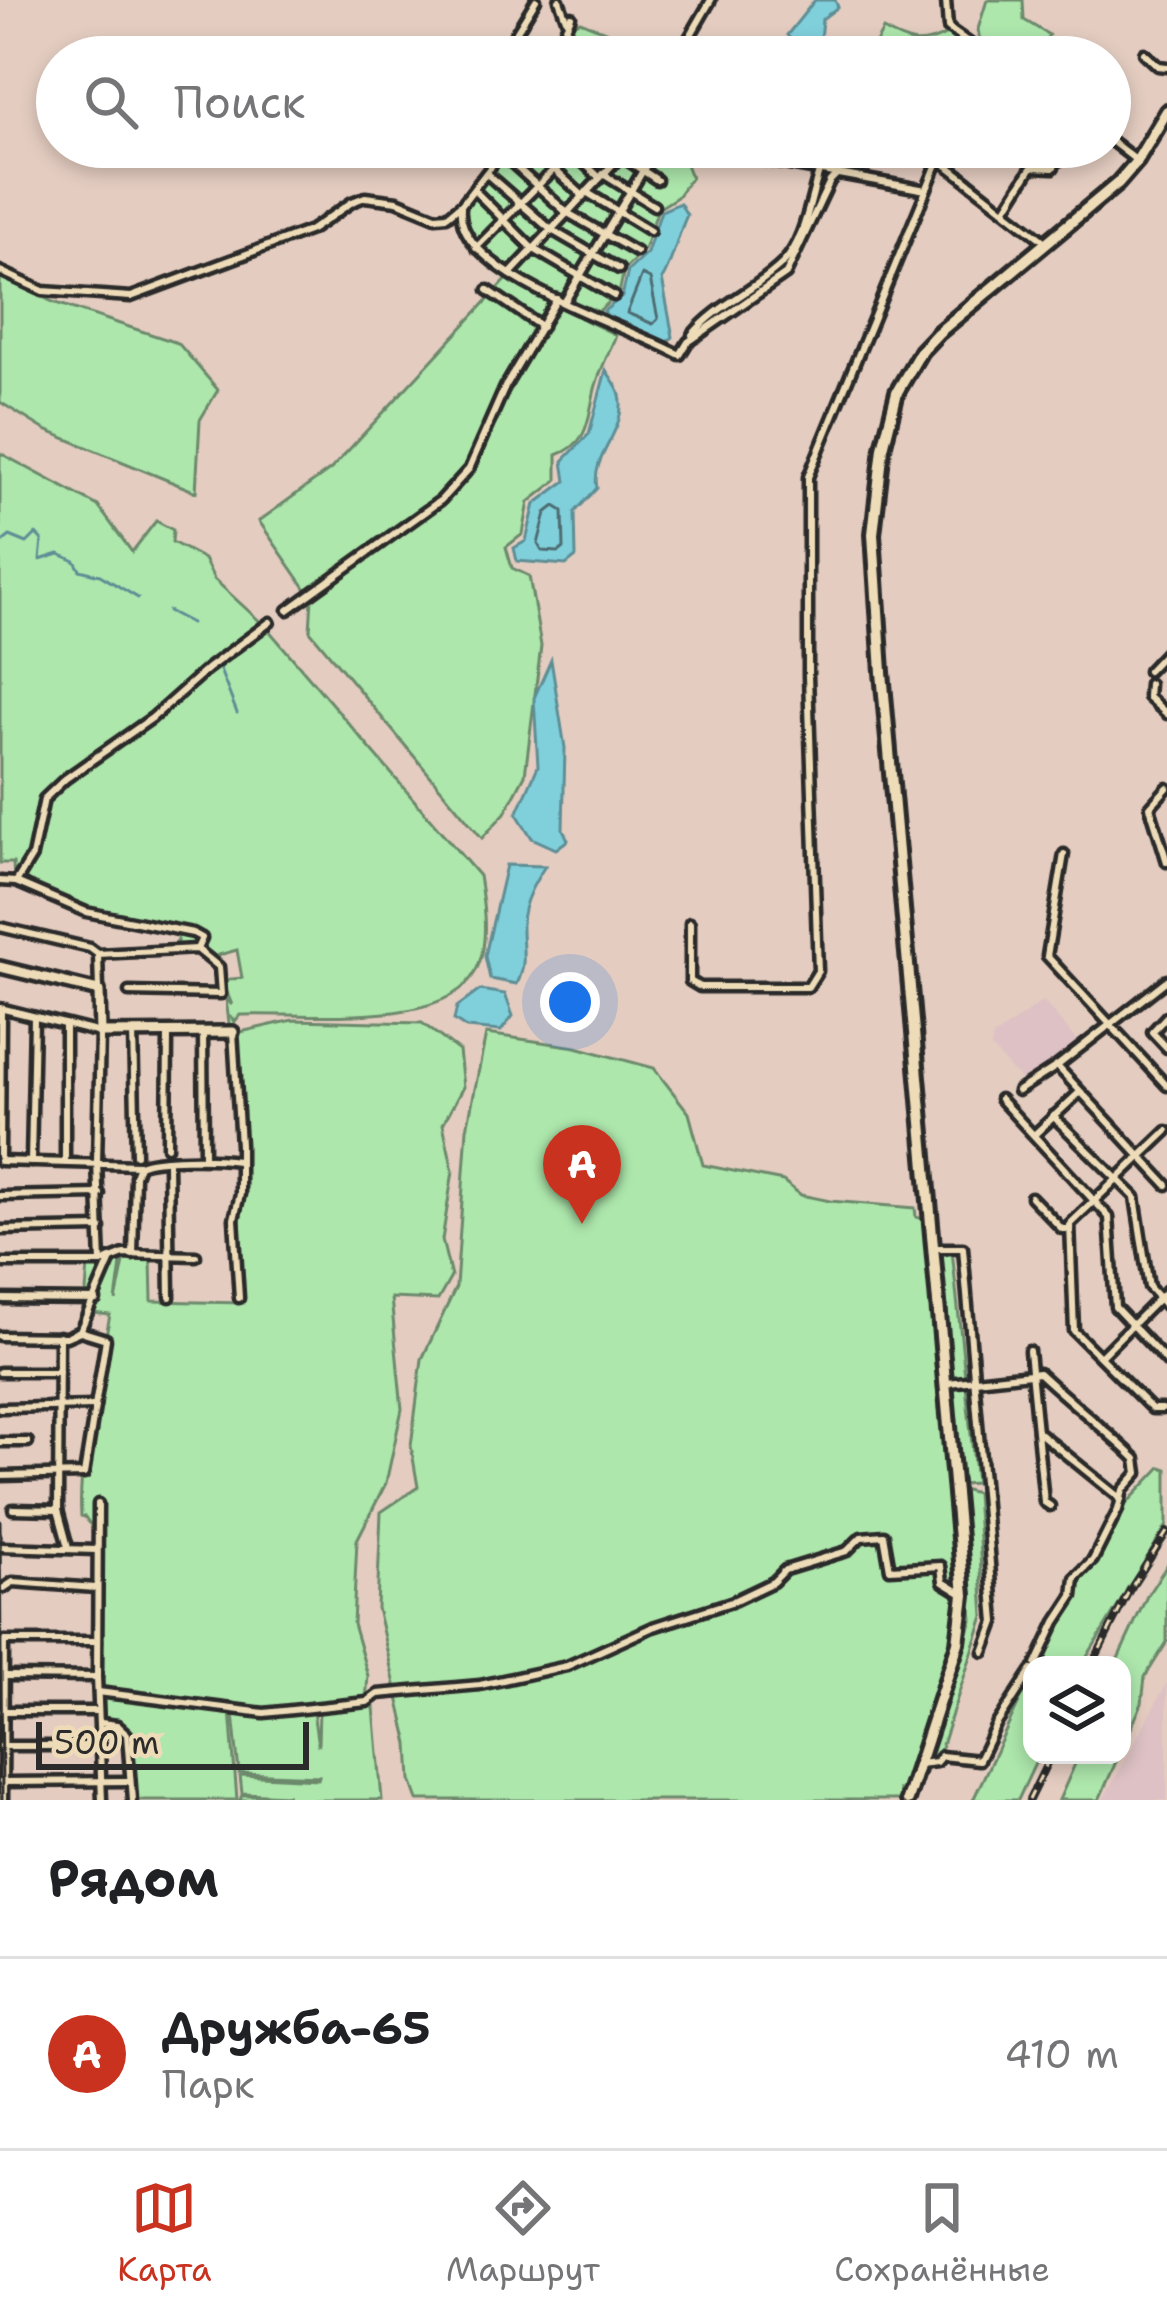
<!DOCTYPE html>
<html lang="ru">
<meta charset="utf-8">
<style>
:root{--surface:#fff;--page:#f2f2f2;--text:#202124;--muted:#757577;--line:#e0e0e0;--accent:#c8321e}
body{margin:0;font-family:"Shantell Sans",sans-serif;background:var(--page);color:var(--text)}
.controls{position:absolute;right:36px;bottom:36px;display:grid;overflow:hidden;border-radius:24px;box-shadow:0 6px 18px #0003}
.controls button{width:108px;height:108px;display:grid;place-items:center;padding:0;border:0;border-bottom:3px solid var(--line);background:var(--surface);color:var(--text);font:60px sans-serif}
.scale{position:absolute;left:36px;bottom:30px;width:273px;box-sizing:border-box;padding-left:12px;border:6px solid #2b2b2b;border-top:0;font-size:33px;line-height:42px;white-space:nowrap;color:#2b2b2b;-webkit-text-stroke:9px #eedcb9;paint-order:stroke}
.you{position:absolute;left:570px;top:1002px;width:42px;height:42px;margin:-30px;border:9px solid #fff;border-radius:50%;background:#1a73e8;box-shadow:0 0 0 18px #1a73e833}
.badge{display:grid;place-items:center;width:78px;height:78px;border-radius:50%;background:var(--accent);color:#fff;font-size:39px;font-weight:700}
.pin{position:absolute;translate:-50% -99px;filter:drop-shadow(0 3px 6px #0008)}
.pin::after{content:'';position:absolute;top:63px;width:42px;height:36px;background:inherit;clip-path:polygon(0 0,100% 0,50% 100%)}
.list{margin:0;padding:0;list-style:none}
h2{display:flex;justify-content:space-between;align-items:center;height:156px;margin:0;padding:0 48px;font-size:51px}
h2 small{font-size:39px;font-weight:400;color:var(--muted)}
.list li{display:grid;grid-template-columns:78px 1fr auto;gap:36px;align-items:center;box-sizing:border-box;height:192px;padding:0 48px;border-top:3px solid var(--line)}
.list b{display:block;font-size:45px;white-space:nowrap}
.list p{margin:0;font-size:39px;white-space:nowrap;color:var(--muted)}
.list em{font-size:39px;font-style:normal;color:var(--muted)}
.icon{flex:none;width:66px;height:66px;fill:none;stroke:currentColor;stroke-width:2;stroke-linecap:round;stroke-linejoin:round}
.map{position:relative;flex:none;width:1167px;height:1800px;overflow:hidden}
.search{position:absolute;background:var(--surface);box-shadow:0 6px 18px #0003;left:36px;right:36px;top:36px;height:132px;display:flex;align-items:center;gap:30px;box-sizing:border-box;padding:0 42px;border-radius:66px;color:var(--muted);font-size:45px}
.sheet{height:348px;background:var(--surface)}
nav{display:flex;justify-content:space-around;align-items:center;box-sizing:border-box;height:168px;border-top:3px solid var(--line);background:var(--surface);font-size:33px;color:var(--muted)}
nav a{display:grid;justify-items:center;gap:6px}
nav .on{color:var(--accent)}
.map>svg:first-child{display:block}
.built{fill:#ddc1c4}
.green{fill:#ade7ac;stroke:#6c896c;stroke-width:3}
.water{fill:#80d0dc;stroke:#5e8e95;stroke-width:3}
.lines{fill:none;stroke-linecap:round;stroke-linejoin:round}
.shore{stroke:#4d6d72;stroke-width:3}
.stream{stroke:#5e8e95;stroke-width:3}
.minor-casing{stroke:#2b2b2b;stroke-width:15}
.tertiary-casing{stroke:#2b2b2b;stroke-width:18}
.secondary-casing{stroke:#2b2b2b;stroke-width:20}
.minor{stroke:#eedcb9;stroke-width:6}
.tertiary{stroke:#eedcb9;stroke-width:9}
.secondary{stroke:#eedcb9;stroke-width:10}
.tram{stroke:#2b2b2b;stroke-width:3}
.rail-casing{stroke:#2b2b2b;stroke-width:8}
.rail{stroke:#eedcb9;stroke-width:3;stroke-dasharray:9;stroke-linecap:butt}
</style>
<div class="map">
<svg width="1167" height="1800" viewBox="0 0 1167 1800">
<rect width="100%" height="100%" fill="#e4ccc0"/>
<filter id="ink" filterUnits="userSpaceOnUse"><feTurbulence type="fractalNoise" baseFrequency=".00833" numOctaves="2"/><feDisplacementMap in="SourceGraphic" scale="24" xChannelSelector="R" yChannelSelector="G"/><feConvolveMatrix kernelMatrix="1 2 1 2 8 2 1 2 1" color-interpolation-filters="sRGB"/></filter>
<g filter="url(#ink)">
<g class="built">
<polygon points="1043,1001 1078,1042 1023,1082 991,1048 993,1037"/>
<polygon points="1167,1683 1167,1800 1103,1800"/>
</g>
<g class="green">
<polygon points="987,0 1023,0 1024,20 1049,35 1036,57 999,57 980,42 978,29"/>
<polygon points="580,21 670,57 557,57 569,24"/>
<path d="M 883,30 C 909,44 921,48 947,34 L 979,57 L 868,57 Z"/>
<path d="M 510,147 L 680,149 L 691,177 L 677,197 L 658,209 L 644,250 L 624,270 L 619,294 L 600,310 L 601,320 C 569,300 452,257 467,208 C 474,187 498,166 510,147 Z"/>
<polygon points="0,276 53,302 178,343 218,390 200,420 196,492 45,430 0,402"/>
<path d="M 509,277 L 537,297 L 616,335 C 610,350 602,366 597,382 C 587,413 593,442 557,455 L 557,480 L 529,502 L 523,534 L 506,547 L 512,568 L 529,576 L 541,646 L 525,775 L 505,813 L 482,838 L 310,631 L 312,598 L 259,521 L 331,469 Z"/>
<path d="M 0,453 L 98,506 L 132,552 L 156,521 L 173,530 L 172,542 L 204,559 L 214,579 L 267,628 L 479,876 C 484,906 491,950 472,977 C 436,1030 298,1012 240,1015 L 236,1020 L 232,1018 L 235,1024 L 230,1031 L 226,999 L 232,1005 L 222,980 L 242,978 L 237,950 L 219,955 L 218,962 L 195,949 L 176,951 L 178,931 L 83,911 L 14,880 L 13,863 L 0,863 Z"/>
<path d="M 293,1020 L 422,1023 L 459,1051 L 463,1087 L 443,1124 L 453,1171 L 442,1240 L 451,1277 L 438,1300 L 391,1298 L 402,1409 L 386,1483 L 357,1540 L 353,1624 L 368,1676 L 366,1701 L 324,1709 L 374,1707 L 382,1800 L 240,1800 L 242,1795 L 289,1795 L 242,1793 L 240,1775 L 318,1779 L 319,1776 L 239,1773 L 233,1713 L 313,1711 L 318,1746 L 319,1708 L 230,1710 L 237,1800 L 135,1800 L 129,1734 L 125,1727 L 103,1720 L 100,1499 L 96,1499 L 96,1533 L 85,1517 L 81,1516 C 77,1458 99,1394 110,1335 L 106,1335 L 110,1315 L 93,1313 L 84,1318 L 88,1266 L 122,1257 L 116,1301 L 125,1257 L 151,1259 L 152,1301 L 243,1303 L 240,1209 L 245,1189 L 236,1033 Z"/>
<polygon points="486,1034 576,1047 654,1068 689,1113 703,1165 783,1181 801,1195 830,1201 915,1208 916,1217 923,1219 958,1587 945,1579 945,1589 955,1596 957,1620 906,1792 899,1790 901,1800 418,1800 411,1780 409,1744 377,1608 381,1512 418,1487 411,1446 422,1359 456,1287 467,1129"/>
<polygon points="940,1250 952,1250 976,1483 961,1484"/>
<polygon points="1161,1467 1167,1469 1167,1525 1082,1665 1037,1665 1056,1624 1076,1599 1079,1579 1095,1563 1102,1541 1128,1502"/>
<polygon points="962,1489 976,1493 984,1616 938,1757 925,1764 972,1620"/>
<polygon points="1167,1565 1167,1642 1145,1677 1142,1703 1122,1749 1122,1665 1115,1665 1147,1596"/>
<polygon points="1032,1675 1032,1755 1039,1755 1018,1800 973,1800"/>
<polygon points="1079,1755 1119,1755 1099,1800 1059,1800"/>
</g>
<g class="water">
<polygon points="815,0 835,0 838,7 822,19 819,50 813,57 804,57 787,35"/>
<path d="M 680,203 L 687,215 C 678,233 671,267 662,279 L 673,337 L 666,343 L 609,321 L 604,311 L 622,297 L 628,271 L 647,253 L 661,211 Z"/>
<path d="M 606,370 C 610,377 619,387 620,395 C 628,431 590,455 597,488 L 575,512 L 576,557 L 566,565 L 517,561 L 514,548 L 526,541 L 535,504 L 566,481 L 563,461 L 589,434 Z"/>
<polygon points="551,660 565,748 563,829 568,840 556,849 532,838 517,814 538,766 534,698"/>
<path d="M 506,865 L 545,866 C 534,883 523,902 522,923 C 521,946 528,962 517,984 L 490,979 L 485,956 Z"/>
<polygon points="480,990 505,994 513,1016 501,1031 466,1028 454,1020 457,1007"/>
</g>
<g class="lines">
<g class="shore">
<polygon points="642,275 650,279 658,319 653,324 627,313"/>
<polygon points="555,506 563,511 564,548 559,552 542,551 538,544 546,513"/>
</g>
<g class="stream">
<polyline points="0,544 10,536 27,543 36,534 42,540 40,560 59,554 75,561 80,570 100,575 138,598"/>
<polyline points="168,611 191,623"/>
<polyline points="218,665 237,713"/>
</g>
<g class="minor-casing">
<g id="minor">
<polyline points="559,0 566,19"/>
<polyline points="946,0 948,28 989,57"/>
<polyline points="555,51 585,57"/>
<polyline points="1144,53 1158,66 1167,67"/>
<polyline points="501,57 536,0"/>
<polyline points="553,57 571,16"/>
<polyline points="678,57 711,0"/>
<polyline points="1110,140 1137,161"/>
<polyline points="530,147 583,196"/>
<polyline points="567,147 600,178"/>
<polyline points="713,151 926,190"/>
<polyline points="502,154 566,212 636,252"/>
<polyline points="621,156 657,180"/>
<polyline points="939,159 1044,241"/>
<polyline points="1034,167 1053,168 1067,147"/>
<polyline points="487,174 550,229 619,269"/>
<polyline points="603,174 654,206"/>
<polyline points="586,192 650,231"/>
<polyline points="477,193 532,248 614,296"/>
<path d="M 461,208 C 454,276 630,326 680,355 L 688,342 L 786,274 L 830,181 L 838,173"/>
<polyline points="1005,210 1035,162 1017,147"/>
<polyline points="476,248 576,147"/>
<polyline points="0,271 43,291 131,297 311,230 352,202 365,197 397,201 436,217 447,216 462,204 506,147"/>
<polyline points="510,274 629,147"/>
<polyline points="488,290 542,327"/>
<polyline points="565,301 657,147"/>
<path d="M 692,335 C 718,304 756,290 783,263 C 811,234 810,179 830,147"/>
<polyline points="288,610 441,500 469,469 505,387 557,299"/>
<polyline points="1148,671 1167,651"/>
<polyline points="1149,684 1148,697 1167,714"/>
<polyline points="1167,788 1150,807 1167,862"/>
<polyline points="1064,854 1047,956 1167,1086"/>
<polyline points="0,881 16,882 86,912 193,933 202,938 197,949"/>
<polyline points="16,882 32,856 44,799 65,779 152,718 207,669 270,622"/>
<polyline points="690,923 690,981 700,987 808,987 818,971 808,676 808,477 944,147"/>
<polyline points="0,927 90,948 98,954 197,949 219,967 221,994 129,992"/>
<polyline points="98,954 99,991"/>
<polyline points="0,1008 100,1033 97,1162 101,1263"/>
<polyline points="1167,1016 1152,1032 1167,1048"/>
<polyline points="203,1032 204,1158"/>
<polyline points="233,1032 240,1145 240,1194 234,1219 239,1298"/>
<polyline points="133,1033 136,1155"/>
<polyline points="1057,1066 1167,1185"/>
<polyline points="1018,1091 1057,1066 1167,980"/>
<polyline points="1000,1099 1109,1217 1115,1307 1167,1362"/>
<polyline points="1053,1116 1135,1197 1149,1287 1167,1307"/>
<polyline points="1034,1135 1080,1092"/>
<polyline points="167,1147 168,1035"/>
<polyline points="0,1156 1,1010"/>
<path d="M 0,1161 L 139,1165 C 157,1157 215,1158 238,1161"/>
<polyline points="65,1161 65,1027"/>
<polyline points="31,1162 34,1018"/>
<polyline points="168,1163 170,1297"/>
<polyline points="0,1196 100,1194"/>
<polyline points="1031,1197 1062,1229 1070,1229"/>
<polyline points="0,1230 101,1228"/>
<polyline points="935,1248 963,1248 995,1622 984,1652"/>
<polyline points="133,1255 135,1176 139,1165"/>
<polyline points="0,1263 101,1263 124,1254 196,1256"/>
<polyline points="0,1299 96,1300"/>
<polyline points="80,1331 111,1259"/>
<polyline points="0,1336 66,1337 80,1331"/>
<polyline points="59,1336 58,1510 68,1547"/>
<polyline points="1029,1351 1044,1502 1050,1506"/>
<polyline points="1102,1355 1167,1290"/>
<polyline points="0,1372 59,1372"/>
<path d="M 948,1383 L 1039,1373 C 1071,1403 1105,1429 1136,1459 L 1138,1473 L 1123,1490 L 1118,1510 L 1093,1560 L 1075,1578 L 1073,1596 L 1056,1622 L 1036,1665"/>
<polyline points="0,1408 95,1406"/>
<polyline points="1162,1409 1152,1409 1074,1331 1070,1224 1167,1131"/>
<polyline points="1037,1431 1121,1499"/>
<polyline points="0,1442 28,1442"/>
<polyline points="0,1476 84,1474 106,1339 80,1331"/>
<polyline points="98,1504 97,1677 102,1800"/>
<polyline points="13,1509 58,1510"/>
<polyline points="0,1547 96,1550"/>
<polyline points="4,1588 13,1582 96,1588"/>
<polyline points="5,1676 97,1677"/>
<polyline points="98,1692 264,1713 367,1702 378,1694 480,1685 567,1666 653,1627 731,1602 773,1582 785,1570 847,1551 861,1537 884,1535 890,1569 941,1566 943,1582 961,1593"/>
<polyline points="2,1711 98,1711"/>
<polyline points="101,1723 117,1725 127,1734 132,1800"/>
<polyline points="2,1746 100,1746"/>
<polyline points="919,1764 936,1762 941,1756 979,1760 996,1725 1032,1670"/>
<polyline points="2,1782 129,1781"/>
<polyline points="3,1800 4,1641 97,1641"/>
</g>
</g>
<g class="tertiary-casing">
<polyline id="tertiary" points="0,967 99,991 100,1033 233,1032"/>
</g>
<g class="secondary-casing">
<polyline id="secondary" points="907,1800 958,1643 964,1595 882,672 873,534 883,448 897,392 921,351 938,333 1118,183 1137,161 1167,111"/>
</g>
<use href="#minor" class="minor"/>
<use href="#tertiary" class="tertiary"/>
<use href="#secondary" class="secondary"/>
<polyline class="tram" points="0,1521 2,1800"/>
<g class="rail-casing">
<g id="rail">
<polyline points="1092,1665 1129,1591 1167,1532"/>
<polyline points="1029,1800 1051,1755"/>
</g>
</g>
<use href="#rail" class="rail"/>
</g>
</g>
</svg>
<div class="controls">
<button><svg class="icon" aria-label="layers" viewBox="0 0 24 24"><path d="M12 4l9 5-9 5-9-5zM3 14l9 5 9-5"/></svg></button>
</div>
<div class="scale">500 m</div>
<div class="you"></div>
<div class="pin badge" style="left:582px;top:1224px">A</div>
<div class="search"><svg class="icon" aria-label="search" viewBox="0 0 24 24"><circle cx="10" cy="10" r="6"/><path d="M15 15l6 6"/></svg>Поиск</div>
</div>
<section class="sheet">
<h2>Рядом<small></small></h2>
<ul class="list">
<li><span class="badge">A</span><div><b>Дружба-65</b><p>Парк</p></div><em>410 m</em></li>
</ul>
</section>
<nav>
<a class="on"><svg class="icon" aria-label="map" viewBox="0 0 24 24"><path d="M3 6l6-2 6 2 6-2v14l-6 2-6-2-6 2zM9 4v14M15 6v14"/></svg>Карта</a>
<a><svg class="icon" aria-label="directions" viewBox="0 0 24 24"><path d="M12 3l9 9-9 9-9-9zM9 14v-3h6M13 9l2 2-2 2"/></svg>Маршрут</a>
<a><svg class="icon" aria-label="saved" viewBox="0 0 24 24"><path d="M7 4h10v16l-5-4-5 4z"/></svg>Сохранённые</a>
</nav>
